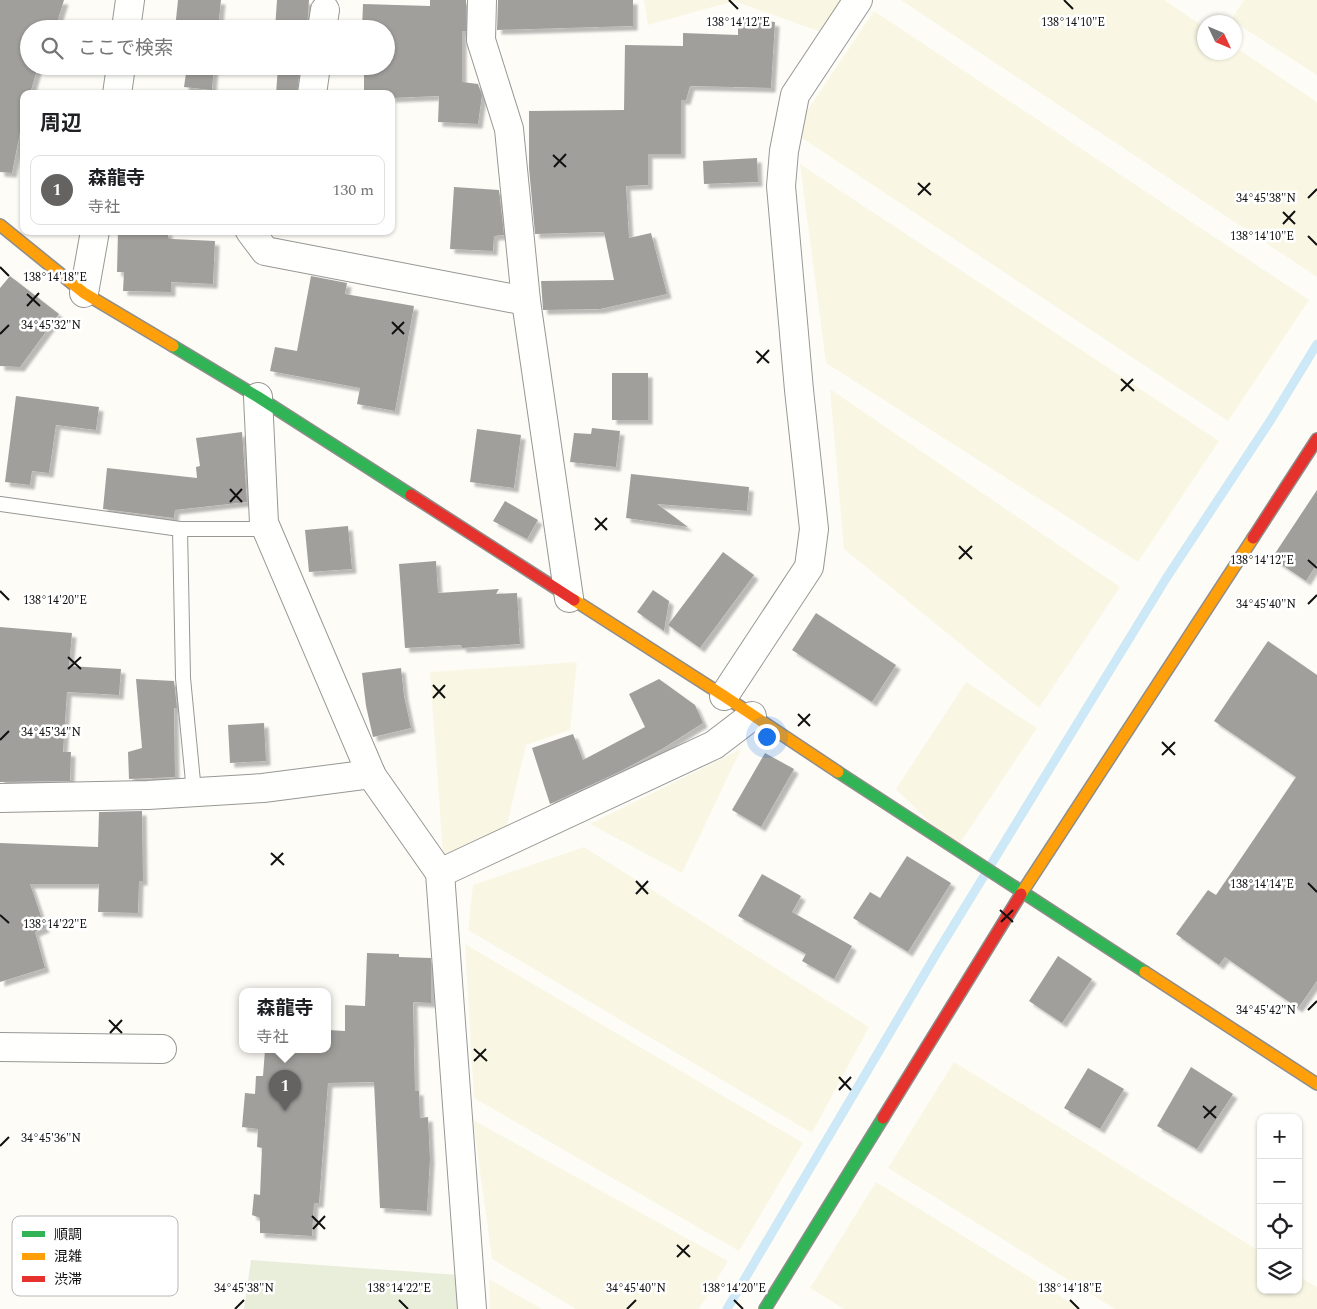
<!DOCTYPE html>
<html lang="ja">
<meta charset="utf-8">
<style>
:root{--surface:#fff;--page:#f2f2f2;--text:#202124;--muted:#757577;--line:#e0e0e0;--accent:#646362}
body{margin:0;font-family:Spectral,"Noto Sans JP",serif;background:var(--page);color:var(--text)}
.controls{position:absolute;right:15px;bottom:15px;display:grid;overflow:hidden;border-radius:10px;box-shadow:0 1px 4px #0004}
.controls button{width:45px;height:45px;display:grid;place-items:center;padding:0;border:0;border-bottom:1px solid var(--line);background:var(--surface);color:var(--text);font:25px sans-serif}
.compass{position:absolute;left:1197px;top:15px;width:45px;height:45px;border-radius:50%;background:var(--surface);box-shadow:0 1px 4px #0004;rotate:134deg}
.you{position:absolute;left:766px;top:736px;width:18px;height:18px;margin:-12px;border:4px solid #fff;border-radius:50%;background:#1a73e8;box-shadow:0 0 0 8px #1a73e833}
.badge{display:grid;place-items:center;width:32px;height:32px;border-radius:50%;background:var(--accent);color:#fff;font-size:16px;font-weight:700}
.pin{position:absolute;translate:-50% -41px;filter:drop-shadow(0 1px 2px #0008)}
.pin::after{content:'';position:absolute;top:26px;width:18px;height:15px;background:inherit;clip-path:polygon(0 0,100% 0,50% 100%)}
.popup{position:absolute;left:239px;top:988px;width:92px;height:65px;box-sizing:border-box;display:grid;place-content:center;border-radius:10px;background:var(--surface);filter:drop-shadow(0 1px 4px #0005);font-size:16px;white-space:nowrap;color:var(--muted)}
.popup b{font-size:19px;color:var(--text)}
.popup::after{content:'';position:absolute;left:50%;top:100%;margin-left:-10px;border:10px solid transparent;border-top-color:var(--surface)}
.list{margin:0;padding:0;list-style:none}
h2{display:flex;justify-content:space-between;align-items:center;height:65px;margin:0;padding:0 20px;font-size:21px}
h2 small{font-size:16px;font-weight:400;color:var(--muted)}
.list li{display:grid;grid-template-columns:32px 1fr auto;gap:15px;align-items:center;box-sizing:border-box;height:70px;margin:0 10px 10px;padding:0 10px;border:1px solid var(--line);border-radius:10px}
.list b{display:block;font-size:19px;white-space:nowrap}
.list p{margin:0;font-size:16px;white-space:nowrap;color:var(--muted)}
.list em{font-size:16px;font-style:normal;color:var(--muted)}
.icon{flex:none;width:28px;height:28px;fill:none;stroke:currentColor;stroke-width:2;stroke-linecap:round;stroke-linejoin:round}
.map{position:relative;flex:none;width:1317px;height:1309px;overflow:hidden}
.search{position:absolute;background:var(--surface);box-shadow:0 1px 4px #0004;left:20px;top:20px;width:375px;height:55px;display:flex;align-items:center;gap:12px;box-sizing:border-box;padding:0 18px;border-radius:28px;color:var(--muted);font-size:19px}
.panel{position:absolute;background:var(--surface);box-shadow:0 1px 4px #0004;left:20px;top:90px;width:375px;height:145px;border-radius:10px}
.map>svg:first-child{display:block}
.farmland{fill:#f9f7e4}
.cemetery{fill:#e9eedb}
.lines{fill:none;stroke-linecap:round;stroke-linejoin:round}
.stream{stroke:#cde8f7;stroke-width:9}
.building{fill:#a19f9c;filter:url(#shadow)}
.lane-casing{stroke:#979795;stroke-width:16}
.street-casing{stroke:#979795;stroke-width:30}
.fast-casing{stroke:#8e8d8b;stroke-width:14}
.slow-casing{stroke:#8e8d8b;stroke-width:14}
.jam-casing{stroke:#8e8d8b;stroke-width:14}
.lane{stroke:#fffffe;stroke-width:14}
.street{stroke:#fffffe;stroke-width:28}
.fast{stroke:#30b455;stroke-width:11}
.slow{stroke:#ff9f0a;stroke-width:11}
.jam{stroke:#e5322d;stroke-width:11}
.ticks{fill:none;stroke:#111;stroke-width:2}
.key{fill:#fff;stroke:#b8b8b8;stroke-width:1}
.key-label{font-size:14px;fill:#111}
.ticks-label{font-size:12px;text-anchor:middle;fill:#111;stroke:#fff;stroke-width:5;stroke-linejoin:round;paint-order:stroke}
</style>
<div class="map">
<svg width="1317" height="1309" viewBox="0 0 1317 1309">
<defs>
<filter id="shadow"><feDropShadow dx="4.5" dy="4.5" stdDeviation="1" flood-color="#0004"/></filter>
</defs>
<rect width="100%" height="100%" fill="#fdfcf7"/>
<g class="farmland">
<polygon points="644,0 843,0 821,32 734,1 648,25"/>
<polygon points="901,0 1164,0 1204,27 1204,52 1234,52 1235,47 1317,102 1317,277"/>
<polygon points="1244,0 1317,0 1317,75 1231,20"/>
<polygon points="874,11 1309,300 1228,421 793,132"/>
<polygon points="800,164 1219,441 1138,562 826,363"/>
<polygon points="830,389 1120,587 1039,708 844,549"/>
<polygon points="577,662 570,730 526,745 505,833 443,854 430,672"/>
<polygon points="966,682 1037,728 956,849 896,789"/>
<polygon points="741,749 682,873 590,824"/>
<polygon points="584,847 869,1027 812,1133 468,930 473,885"/>
<polygon points="465,944 803,1143 739,1251 474,1098"/>
<polygon points="954,1062 1261,1252 1261,1290 1298,1290 1298,1276 1317,1287 1317,1309 1115,1309 888,1168"/>
<polygon points="473,1120 728,1261 699,1309 576,1309 492,1259"/>
<polygon points="876,1182 1081,1309 844,1309 810,1288"/>
<polygon points="489,1279 542,1309 490,1309"/>
</g>
<polygon class="cemetery" points="251,1260 458,1275 462,1309 244,1309"/>
<g class="lines">
<polyline class="stream" points="727,1309 938,951 1167,577 1272,418 1317,344"/>
</g>
<g class="building">
<polygon points="0,0 64,0 55,29 29,29 29,66 38,66 30,94 24,94 24,112 12,173 0,172"/>
<polygon points="178,0 221,0 218,29 175,29"/>
<polygon points="277,0 309,0 307,29 275,29"/>
<polygon points="430,0 466,0 466,31 462,31 462,82 478,84 482,95 478,124 438,122 439,96 391,98 391,94 364,94 364,66 386,66 386,29 362,29 363,4 430,6"/>
<polygon points="498,0 633,0 633,26 497,30"/>
<polygon points="738,19 775,22 771,88 690,86 686,100 681,100 681,154 648,154 648,185 626,186 629,238 651,233 667,294 600,309 543,310 541,281 614,280 604,232 535,234 529,168 529,111 624,110 625,45 683,46 683,33 738,35"/>
<polygon points="187,66 214,66 212,90 184,87"/>
<polygon points="278,66 300,66 297,94 276,94"/>
<polygon points="757,158 758,182 704,184 703,161"/>
<polygon points="454,187 499,190 504,235 494,236 493,251 450,249"/>
<polygon points="118,231 168,231 168,238 172,239 215,241 213,284 171,282 171,292 123,291 124,272 117,272"/>
<polygon points="10,276 59,314 20,367 0,366 0,288"/>
<polygon points="311,276 347,283 345,294 414,306 395,411 357,404 360,388 270,371 275,347 297,351"/>
<rect x="612" y="373" width="36" height="47"/>
<polygon points="16,396 99,407 96,430 56,425 49,473 32,471 30,485 5,482"/>
<polygon points="592,428 620,431 616,467 570,462 574,433 591,434"/>
<polygon points="477,429 521,435 514,488 470,482"/>
<polygon points="242,432 247,502 175,510 174,518 103,509 107,468 197,478 196,467 200,466 196,438"/>
<polygon points="631,474 749,487 747,511 657,504 688,527 626,518"/>
<polygon points="1317,490 1317,564 1306,581 1272,558"/>
<polygon points="505,501 538,520 527,539 493,521"/>
<polygon points="348,526 352,569 309,572 305,530"/>
<polygon points="723,552 754,575 700,648 668,625"/>
<polygon points="436,561 438,593 499,589 496,594 517,593 520,644 462,648 461,645 405,648 399,564"/>
<polygon points="653,590 669,601 664,631 637,612"/>
<polygon points="816,613 896,665 872,702 792,650"/>
<polygon points="0,627 72,633 69,666 121,669 119,695 67,692 63,752 71,752 70,781 0,782"/>
<polygon points="1268,641 1317,675 1317,981 1298,1008 1225,957 1219,965 1176,934 1208,890 1216,895 1296,777 1214,721"/>
<polygon points="401,668 404,696 411,728 373,737 366,706 362,673"/>
<polygon points="136,679 174,681 177,708 174,708 175,777 129,779 128,752 142,748"/>
<polygon points="659,679 695,705 703,723 662,749 621,771 550,804 532,748 573,734 583,760 645,727 629,694"/>
<polygon points="264,723 266,761 230,763 228,725"/>
<polygon points="765,753 794,769 761,827 732,810"/>
<polygon points="142,811 143,881 139,881 138,913 98,912 99,884 30,884 45,928 35,932 45,968 0,982 0,843 98,847 99,812"/>
<polygon points="907,856 951,883 908,952 853,918 870,892 880,898"/>
<polygon points="762,874 801,896 792,912 852,946 834,979 802,961 806,954 738,916"/>
<polygon points="367,953 399,954 399,957 431,958 431,1003 413,1002 415,1091 419,1091 420,1118 428,1117 430,1159 427,1211 380,1208 374,1082 328,1083 319,1203 314,1203 312,1236 260,1233 260,1218 252,1215 254,1194 260,1195 262,1148 257,1147 258,1129 242,1127 245,1093 255,1094 256,1076 263,1076 265,1050 328,1050 328,1030 345,1031 345,1005 365,1006"/>
<polygon points="1058,956 1092,979 1062,1023 1029,1001"/>
<polygon points="1191,1067 1233,1094 1197,1149 1157,1126"/>
<polygon points="1088,1068 1124,1089 1100,1129 1064,1108"/>
</g>
<g class="lines">
<g class="lane-casing">
<g id="lane">
<polyline points="0,504 180,529 267,529"/>
<polyline points="180,529 183,678 194,792"/>
</g>
</g>
<g class="street-casing">
<g id="street">
<polyline points="482,0 481,40 509,129 526,301 569,598"/>
<polyline points="126,29 130,0"/>
<polyline points="322,29 325,10"/>
<polyline points="117,94 121,66"/>
<polyline points="312,94 316,66"/>
<polyline points="250,231 265,251 526,301"/>
<polyline points="84,293 95,231"/>
<polyline points="258,397 264,523 372,776 440,873 472,1309"/>
<polyline points="724,696 809,567 814,529 799,390 781,186 784,151 795,95 858,0"/>
<polyline points="0,798 148,795 263,788 371,774"/>
<polyline points="440,873 714,745 752,716"/>
<polyline points="0,1047 162,1049"/>
</g>
</g>
<g class="fast-casing">
<g id="fast">
<polyline points="173,346 258,397 411,495"/>
<polyline points="838,772 1145,972"/>
<polyline points="765,1309 883,1118"/>
</g>
</g>
<g class="slow-casing">
<g id="slow">
<polyline points="0,225 84,293 173,346"/>
<polyline points="574,600 724,696 838,772"/>
<polyline points="1021,894 1253,538"/>
<polyline points="1145,972 1317,1084"/>
</g>
</g>
<g class="jam-casing">
<g id="jam">
<polyline points="411,495 574,600"/>
<polyline points="1253,538 1317,439"/>
<polyline points="883,1118 1021,894"/>
</g>
</g>
<use href="#lane" class="lane"/>
<use href="#street" class="street"/>
<use href="#fast" class="fast"/>
<use href="#slow" class="slow"/>
<use href="#jam" class="jam"/>
</g>
<path class="ticks" d="M 729,0 L 738,9M 1064,0 L 1073,9M 553,155 L 566,167M 554,167 L 566,154M 918,183 L 931,195M 918,195 L 930,183M 1308,198 L 1317,189M 1283,212 L 1295,224M 1283,224 L 1295,211M 1308,236 L 1317,245M 0,267 L 9,276M 27,294 L 40,306M 27,306 L 39,293M 392,322 L 404,334M 0,334 L 9,325M 392,334 L 404,322M 756,351 L 769,363M 757,363 L 769,350M 1121,379 L 1134,391M 1121,391 L 1133,379M 230,489 L 242,502M 230,502 L 242,489M 595,518 L 607,530M 595,530 L 607,518M 959,546 L 972,559M 959,559 L 972,546M 1308,560 L 1317,568M 0,591 L 9,600M 1308,604 L 1317,595M 68,657 L 81,669M 68,669 L 81,657M 433,685 L 445,698M 433,698 L 445,685M 798,714 L 810,726M 798,726 L 810,714M 0,740 L 9,731M 1162,742 L 1175,755M 1162,755 L 1175,742M 271,853 L 284,865M 271,865 L 283,853M 636,881 L 648,894M 1308,883 L 1317,892M 636,894 L 648,881M 1000,910 L 1013,922M 0,915 L 9,923M 1001,922 L 1013,910M 1308,1010 L 1317,1001M 109,1020 L 122,1033M 110,1033 L 122,1020M 474,1049 L 487,1061M 474,1061 L 486,1049M 839,1077 L 851,1090M 839,1090 L 851,1077M 1203,1106 L 1216,1118M 1204,1118 L 1216,1106M 0,1146 L 9,1137M 312,1216 L 325,1229M 313,1229 L 325,1216M 677,1245 L 690,1257M 677,1257 L 689,1245M 399,1300 L 408,1309M 734,1300 L 743,1309M 1070,1300 L 1079,1309M 235,1309 L 244,1300M 627,1309 L 636,1300"/>
<rect x="12" y="1216" width="166" height="80" rx="8" class="key"/>
<rect x="22" y="1231" width="23" height="6" fill="#30b455"/>
<rect x="22" y="1253" width="23" height="7" fill="#ff9f0a"/>
<rect x="22" y="1276" width="23" height="6" fill="#e5322d"/>
<g class="key-label">
<text x="54" y="1239">順調</text>
<text x="54" y="1261">混雑</text>
<text x="54" y="1284">渋滞</text>
</g>
<g class="ticks-label">
<text x="1073" y="26">138°14'10"E</text>
<text x="738" y="26">138°14'12"E</text>
<text x="1266" y="202">34°45'38"N</text>
<text x="1262" y="240">138°14'10"E</text>
<text x="55" y="281">138°14'18"E</text>
<text x="51" y="329">34°45'32"N</text>
<text x="1262" y="564">138°14'12"E</text>
<text x="55" y="604">138°14'20"E</text>
<text x="1266" y="608">34°45'40"N</text>
<text x="51" y="736">34°45'34"N</text>
<text x="1262" y="888">138°14'14"E</text>
<text x="55" y="928">138°14'22"E</text>
<text x="1266" y="1014">34°45'42"N</text>
<text x="51" y="1142">34°45'36"N</text>
<text x="244" y="1292">34°45'38"N</text>
<text x="636" y="1292">34°45'40"N</text>
<text x="399" y="1292">138°14'22"E</text>
<text x="734" y="1292">138°14'20"E</text>
<text x="1070" y="1292">138°14'18"E</text>
</g>
</svg>
<div class="controls">
<button>+</button>
<button>−</button>
<button><svg class="icon" aria-label="locate" viewBox="0 0 24 24"><circle cx="12" cy="12" r="6"/><path d="M12 2v4M12 18v4M2 12h4M18 12h4"/></svg></button>
<button><svg class="icon" aria-label="layers" viewBox="0 0 24 24"><path d="M12 4l9 5-9 5-9-5zM3 14l9 5 9-5"/></svg></button>
</div>
<svg class="compass" viewBox="-18 -18 36 36"><path d="M0-13l5 13h-10z" fill="#e53935"/><path d="M0 13l5-13h-10z" fill="#757577"/></svg>
<div class="you"></div>
<div class="pin badge" style="left:285px;top:1111px">1</div>
<div class="popup"><b>森龍寺</b>寺社</div>
<div class="search"><svg class="icon" aria-label="search" viewBox="0 0 24 24"><circle cx="10" cy="10" r="6"/><path d="M15 15l6 6"/></svg>ここで検索</div>
<section class="panel">
<h2>周辺<small></small></h2>
<ul class="list">
<li><span class="badge">1</span><div><b>森龍寺</b><p>寺社</p></div><em>130 m</em></li>
</ul>
</section>
</div>
